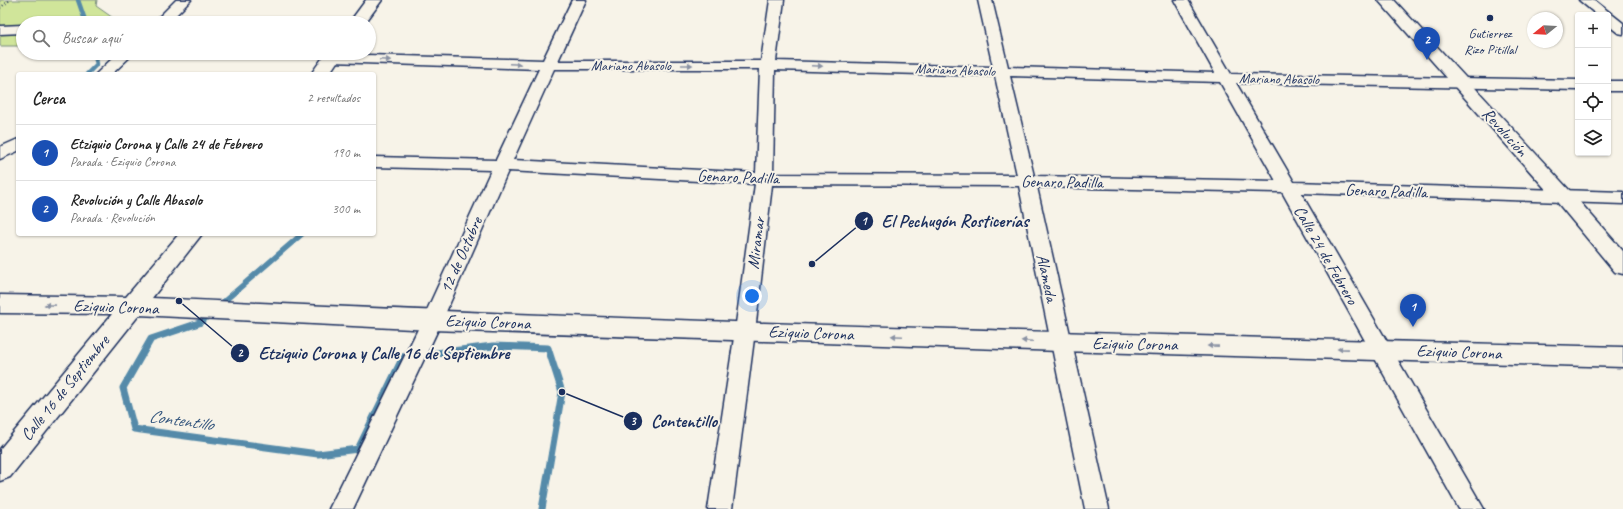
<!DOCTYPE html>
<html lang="es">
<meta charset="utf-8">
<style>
:root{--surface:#fff;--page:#f2f2f2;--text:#222;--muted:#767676;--line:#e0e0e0;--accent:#1b2f5e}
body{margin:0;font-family:Caveat,sans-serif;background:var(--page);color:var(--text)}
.controls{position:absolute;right:12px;top:12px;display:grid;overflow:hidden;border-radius:4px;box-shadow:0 1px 3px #0004}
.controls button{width:36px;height:36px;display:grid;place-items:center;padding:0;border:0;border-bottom:1px solid var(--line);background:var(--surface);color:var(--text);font:20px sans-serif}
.compass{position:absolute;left:1527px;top:12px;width:36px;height:36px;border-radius:50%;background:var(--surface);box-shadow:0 1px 3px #0004;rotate:252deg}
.you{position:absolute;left:752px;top:296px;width:14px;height:14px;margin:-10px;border:3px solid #fff;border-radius:50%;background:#1a73e8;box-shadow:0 0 0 6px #1a73e833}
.badge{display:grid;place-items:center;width:26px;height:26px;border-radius:50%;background:var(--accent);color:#fff;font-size:13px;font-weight:700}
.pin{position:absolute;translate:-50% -33px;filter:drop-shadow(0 1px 2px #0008)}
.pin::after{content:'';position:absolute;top:21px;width:14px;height:12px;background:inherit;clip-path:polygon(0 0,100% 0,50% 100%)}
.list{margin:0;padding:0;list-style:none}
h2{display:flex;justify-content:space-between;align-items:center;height:52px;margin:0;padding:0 16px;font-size:17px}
h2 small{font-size:13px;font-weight:400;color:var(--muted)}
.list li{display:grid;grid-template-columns:26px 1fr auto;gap:12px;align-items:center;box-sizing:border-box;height:56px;padding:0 16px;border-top:1px solid var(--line)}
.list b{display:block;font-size:15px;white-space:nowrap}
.list p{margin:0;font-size:13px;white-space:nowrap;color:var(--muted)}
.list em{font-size:13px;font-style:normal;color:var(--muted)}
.icon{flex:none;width:22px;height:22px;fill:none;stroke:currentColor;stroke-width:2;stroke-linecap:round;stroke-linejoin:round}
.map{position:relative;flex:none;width:1623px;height:509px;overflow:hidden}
.search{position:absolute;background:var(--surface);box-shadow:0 1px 3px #0004;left:16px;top:16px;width:360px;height:44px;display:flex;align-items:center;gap:10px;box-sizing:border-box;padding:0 14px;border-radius:22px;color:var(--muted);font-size:15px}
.panel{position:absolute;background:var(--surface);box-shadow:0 1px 3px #0004;left:16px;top:72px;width:360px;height:164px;border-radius:4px}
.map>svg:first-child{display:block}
.green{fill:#d0e59a;stroke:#768a7c}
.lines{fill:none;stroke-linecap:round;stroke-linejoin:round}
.stream-far2{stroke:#558aa9;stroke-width:4.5}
.stream-far1{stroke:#558aa9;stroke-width:5.5}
.stream{stroke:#558aa9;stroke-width:7}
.street-casing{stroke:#1b2f5e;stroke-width:3}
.secondary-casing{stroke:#1b2f5e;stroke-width:3}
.path{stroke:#1b2f5e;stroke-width:2;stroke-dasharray:1 2.5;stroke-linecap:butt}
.street{fill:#f7f3e8;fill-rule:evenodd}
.secondary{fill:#f7f3e8;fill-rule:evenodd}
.oneway{fill:#8991a3}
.poi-dot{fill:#1b2f5e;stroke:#f7f3e8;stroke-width:1.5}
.labels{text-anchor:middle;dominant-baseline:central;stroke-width:4;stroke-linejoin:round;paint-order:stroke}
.far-poi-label{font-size:14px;fill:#1b2f5e;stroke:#f7f3e8}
.far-street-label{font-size:14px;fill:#1b2f5e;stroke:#f7f3e8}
.street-label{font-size:17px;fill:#1b2f5e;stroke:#f7f3e8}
.water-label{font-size:18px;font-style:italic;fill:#33557d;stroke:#f7f3e8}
.leader{fill:none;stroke:#1b2f5e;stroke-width:1.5}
.callout-dot{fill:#1b2f5e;stroke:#f7f3e8;stroke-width:1.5}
.mark-label{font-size:12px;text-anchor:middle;font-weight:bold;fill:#fff}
.callout-label{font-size:18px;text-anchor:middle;font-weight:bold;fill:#1b2f5e;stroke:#f7f3e8;stroke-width:4;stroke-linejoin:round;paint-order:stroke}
</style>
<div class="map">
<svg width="1623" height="509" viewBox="0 0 1623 509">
<rect width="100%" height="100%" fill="#f7f3e8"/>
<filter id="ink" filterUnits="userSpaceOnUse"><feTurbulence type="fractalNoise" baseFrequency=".025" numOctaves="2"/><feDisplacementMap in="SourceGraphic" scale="8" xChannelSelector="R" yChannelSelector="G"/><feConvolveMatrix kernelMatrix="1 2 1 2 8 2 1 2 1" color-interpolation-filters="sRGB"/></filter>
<g filter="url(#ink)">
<polygon class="green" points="0,0 97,0 96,6 116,20 115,23 23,23 23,46 0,46"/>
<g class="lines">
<g class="stream-far2">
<polyline points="78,0 86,23"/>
<polyline points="87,74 97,64 94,53"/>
</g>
<polyline class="stream-far1" points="221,304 302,234"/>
<g class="stream">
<polyline points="219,306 223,303"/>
<polyline points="210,314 199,323 151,339 123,388 134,429 318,454 358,449 403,357"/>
<polyline points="436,353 493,346 548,348 562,392 542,509"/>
</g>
<g class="street-casing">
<g id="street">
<polygon points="176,0 191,0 168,23 153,23"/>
<path d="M 572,0 L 586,0 L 558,61 L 761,61 L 770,0 L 784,0 L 776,61 L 993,67 L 978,0 L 992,0 L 1008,67 L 1215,73 L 1174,0 L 1188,0 L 1231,74 L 1578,80 L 1578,90 L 1236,83 L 1294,182 L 1623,192 L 1623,204 L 1301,193 L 1484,509 L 1459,509 L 1282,192 L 1037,187 L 1109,509 L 1085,509 L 1019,186 L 772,185 L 755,331 L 732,509 L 708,509 L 735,331 L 755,184 L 508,171 L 442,321 L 353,509 L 329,509 L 422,321 L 491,170 L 374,167 L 374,157 L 496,160 L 539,69 L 332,62 L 327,61 L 325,58 L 327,55 L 332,54 L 543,60 ZM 554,69 L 760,69 L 756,173 L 513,160 ZM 775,70 L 995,76 L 1017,175 L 773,174 ZM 1010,76 L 1220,82 L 1276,181 L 1034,176 Z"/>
<polygon points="1579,0 1594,0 1623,23 1623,34 1618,33 1608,25 1608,15 1597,15"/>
<polygon points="23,25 23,33 0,34 0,26"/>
<polygon points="118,53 134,53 112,74 96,74"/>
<rect x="1608" y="81" width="15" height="10"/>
<polygon points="18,139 18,151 0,159 0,147"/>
</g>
</g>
<g class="secondary-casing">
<g id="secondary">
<polygon points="366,0 382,0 365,23 349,23"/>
<polygon points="1378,0 1394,0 1571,192 1623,251 1623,274 1615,272 1557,202"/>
<polygon points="326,53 343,53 329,74 311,74"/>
<path d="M 179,234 L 202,234 L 152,298 C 642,322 1132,335 1623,347 L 1623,367 L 1060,351 L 432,330 L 139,315 L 10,477 L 0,481 L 0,449 L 112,314 L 0,313 L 0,295 L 126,297 Z"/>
</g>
</g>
<polyline class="path" points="0,8 10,0"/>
<use href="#street" class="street"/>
<use href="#secondary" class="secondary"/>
</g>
<defs><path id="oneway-solid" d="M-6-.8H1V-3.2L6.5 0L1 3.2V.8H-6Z"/></defs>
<g class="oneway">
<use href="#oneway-solid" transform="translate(385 60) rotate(2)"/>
<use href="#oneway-solid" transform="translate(515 64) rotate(2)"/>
<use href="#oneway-solid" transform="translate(687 65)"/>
<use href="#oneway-solid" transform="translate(817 66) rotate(2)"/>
<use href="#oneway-solid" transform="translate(50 305) rotate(-179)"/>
<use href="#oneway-solid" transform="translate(897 336) rotate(-178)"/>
<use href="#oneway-solid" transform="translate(1027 341) rotate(-178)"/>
<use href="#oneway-solid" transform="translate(1213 346) rotate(-179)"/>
<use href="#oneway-solid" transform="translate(1343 349) rotate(-179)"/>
</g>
</g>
<circle class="poi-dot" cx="1490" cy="18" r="4"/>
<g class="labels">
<g class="far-poi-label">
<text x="1490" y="33">Gutierrez<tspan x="1490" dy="16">Rizo Pitillal</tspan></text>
</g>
<g class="far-street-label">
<text x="631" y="65">Mariano Abasolo</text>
<text transform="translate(955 70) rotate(2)">Mariano Abasolo</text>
<text transform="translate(1279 79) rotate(1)">Mariano Abasolo</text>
</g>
<g class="street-label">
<text transform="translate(1505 132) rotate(48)">Revolución</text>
<text transform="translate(738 177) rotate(2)">Genaro Padilla</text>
<text transform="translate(1062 182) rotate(1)">Genaro Padilla</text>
<text transform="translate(1386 191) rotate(2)">Genaro Padilla</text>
<text transform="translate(756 243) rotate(-83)">Miramar</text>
<text transform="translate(461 255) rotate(-66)">12 de Octubre</text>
<text transform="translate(1326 255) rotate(60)">Calle 24 de Febrero</text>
<text transform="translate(1047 278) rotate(78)">Alameda</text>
<text transform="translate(116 307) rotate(2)">Eziquio Corona</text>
<text transform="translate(488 322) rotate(2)">Eziquio Corona</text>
<text transform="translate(811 333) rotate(2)">Eziquio Corona</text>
<text transform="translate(1135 344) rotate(1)">Eziquio Corona</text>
<text transform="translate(1459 352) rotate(2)">Eziquio Corona</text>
<text transform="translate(65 388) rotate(-51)">Calle 16 de Septiembre</text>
</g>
<g class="water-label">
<text transform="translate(181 420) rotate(8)">Contentillo</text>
</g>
</g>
<path class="leader" d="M812 264L864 221M179 301L240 353M562 392L633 421"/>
<g class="callout-dot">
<circle cx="812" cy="264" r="4"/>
<circle cx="179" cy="301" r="4"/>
<circle cx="562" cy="392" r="4"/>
<circle cx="864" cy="221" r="10"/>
<circle cx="240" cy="353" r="10"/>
<circle cx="633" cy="421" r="10"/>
</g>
<g class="mark-label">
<text x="864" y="225">1</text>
<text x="240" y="357">2</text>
<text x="633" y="425">3</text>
</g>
<g class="callout-label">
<text x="955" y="227">El Pechugón Rosticerías</text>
<text x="384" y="359">Etziquio Corona y Calle 16 de Septiembre</text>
<text x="684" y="427">Contentillo</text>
</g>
</svg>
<div class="controls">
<button>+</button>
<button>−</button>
<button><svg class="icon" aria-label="locate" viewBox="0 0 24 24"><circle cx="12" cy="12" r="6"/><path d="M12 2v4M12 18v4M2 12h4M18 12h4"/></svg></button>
<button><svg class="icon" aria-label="layers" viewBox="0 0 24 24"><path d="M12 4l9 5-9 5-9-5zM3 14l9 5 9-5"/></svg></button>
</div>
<svg class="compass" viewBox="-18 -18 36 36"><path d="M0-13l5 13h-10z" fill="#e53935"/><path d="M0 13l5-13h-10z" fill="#767676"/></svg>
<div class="you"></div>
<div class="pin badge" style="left:1413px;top:327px;background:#1a4fb4">1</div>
<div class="pin badge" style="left:1427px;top:60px;background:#1a4fb4">2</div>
<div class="search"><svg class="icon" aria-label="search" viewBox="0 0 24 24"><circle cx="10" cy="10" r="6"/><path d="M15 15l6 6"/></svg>Buscar aquí</div>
<section class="panel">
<h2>Cerca<small>2 resultados</small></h2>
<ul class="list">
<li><span class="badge" style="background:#1a4fb4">1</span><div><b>Etziquio Corona y Calle 24 de Febrero</b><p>Parada · Eziquio Corona</p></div><em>190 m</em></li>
<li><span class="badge" style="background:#1a4fb4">2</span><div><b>Revolución y Calle Abasolo</b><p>Parada · Revolución</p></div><em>300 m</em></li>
</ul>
</section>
</div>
